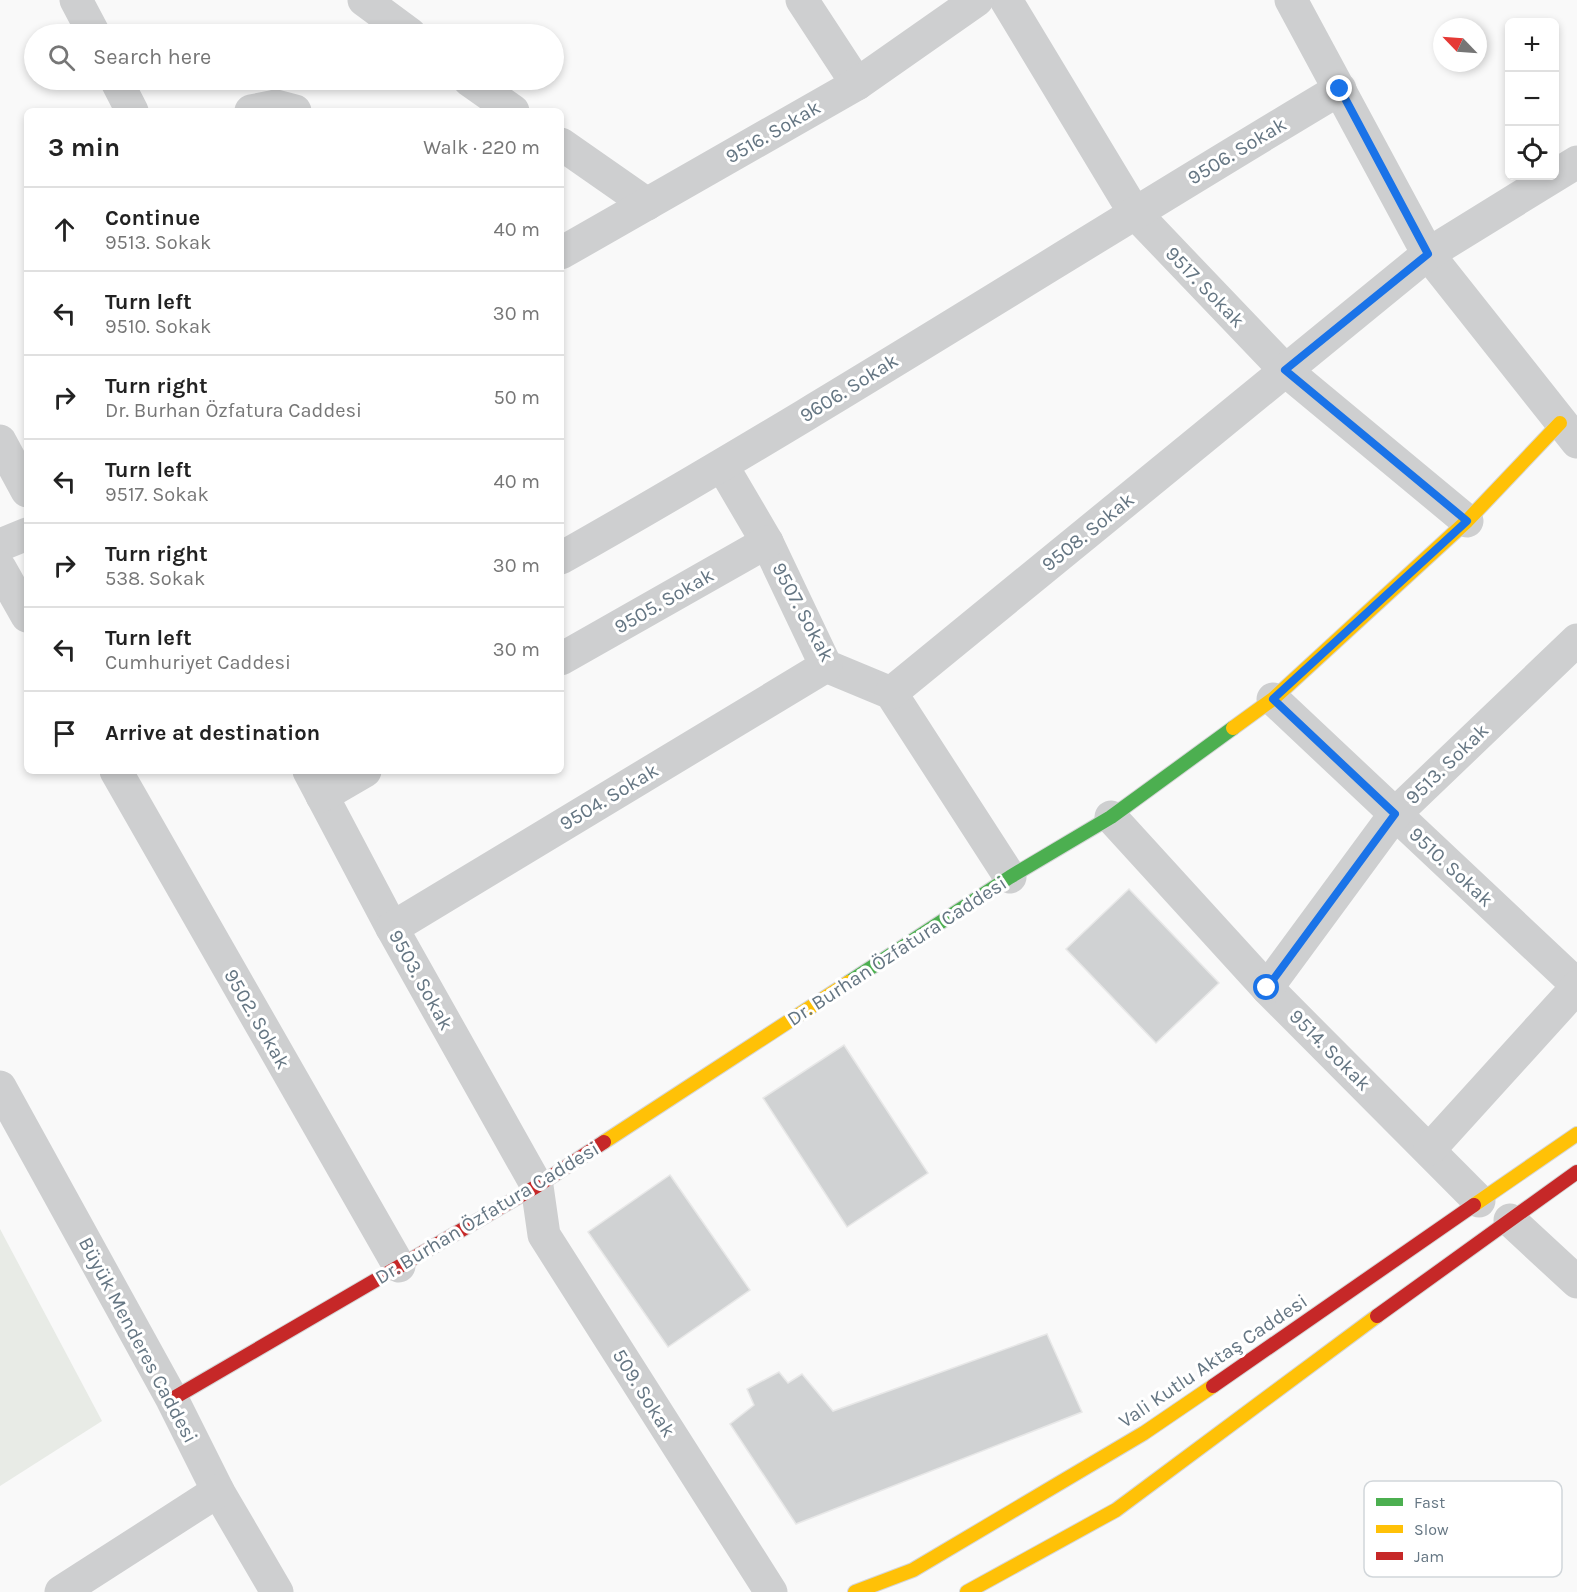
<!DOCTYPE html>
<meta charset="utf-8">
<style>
:root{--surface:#fff;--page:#f6f6f6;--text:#222;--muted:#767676;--line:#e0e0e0}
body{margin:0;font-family:Karla,sans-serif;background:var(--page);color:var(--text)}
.controls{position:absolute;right:18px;top:18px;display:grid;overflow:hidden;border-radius:9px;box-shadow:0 3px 9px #0003}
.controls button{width:54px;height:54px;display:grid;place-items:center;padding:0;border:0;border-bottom:2px solid var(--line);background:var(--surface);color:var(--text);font:30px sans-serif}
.compass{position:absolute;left:1433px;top:18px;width:54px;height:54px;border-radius:50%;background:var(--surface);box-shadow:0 3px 9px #0003;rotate:295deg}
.stop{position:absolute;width:18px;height:18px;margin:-14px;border:4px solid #1a73e8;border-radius:50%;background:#fff}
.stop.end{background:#1a73e8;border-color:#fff;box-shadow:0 2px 6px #0008}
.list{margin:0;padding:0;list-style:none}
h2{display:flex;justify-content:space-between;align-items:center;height:78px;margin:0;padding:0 24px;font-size:26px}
h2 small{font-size:20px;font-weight:400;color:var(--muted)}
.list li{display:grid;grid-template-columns:39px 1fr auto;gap:18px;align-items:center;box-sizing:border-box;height:84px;padding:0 24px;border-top:2px solid var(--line)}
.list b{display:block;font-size:22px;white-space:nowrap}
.list p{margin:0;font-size:20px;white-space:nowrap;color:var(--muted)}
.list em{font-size:20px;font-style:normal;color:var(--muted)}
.icon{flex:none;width:33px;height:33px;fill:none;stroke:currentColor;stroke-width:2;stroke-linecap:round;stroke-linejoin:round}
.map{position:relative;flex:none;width:1577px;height:1592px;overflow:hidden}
.search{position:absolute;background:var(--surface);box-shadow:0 3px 9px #0003;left:24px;top:24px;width:540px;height:66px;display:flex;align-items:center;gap:15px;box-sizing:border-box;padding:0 21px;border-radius:33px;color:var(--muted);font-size:22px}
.panel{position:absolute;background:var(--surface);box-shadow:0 3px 9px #0003;left:24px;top:108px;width:540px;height:666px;border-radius:9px}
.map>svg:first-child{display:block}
.green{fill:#e8ebe6}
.building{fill:#d0d2d3;stroke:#e8e8e8;stroke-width:1.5}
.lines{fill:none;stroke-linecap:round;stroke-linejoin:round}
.fast-casing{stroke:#d5d6d7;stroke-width:16}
.slow-casing{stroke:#d5d6d7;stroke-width:16}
.jam-casing{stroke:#d5d6d7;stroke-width:16}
.street{stroke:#cecfd0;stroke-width:33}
.fast{stroke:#4caf50;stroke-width:14}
.slow{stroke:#ffc107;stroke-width:14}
.jam{stroke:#c62828;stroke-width:14}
.route{stroke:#1a73e8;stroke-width:8}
.labels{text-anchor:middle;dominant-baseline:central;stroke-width:6;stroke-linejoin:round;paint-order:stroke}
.street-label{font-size:20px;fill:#657683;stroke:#fff}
.key{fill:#fff;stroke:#d1d6da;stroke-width:1.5}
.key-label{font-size:16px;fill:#657683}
</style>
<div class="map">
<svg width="1577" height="1592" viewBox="0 0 1577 1592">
<rect width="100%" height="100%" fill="#f9f9f9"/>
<polygon class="green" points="0,1229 102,1421 0,1486"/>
<g class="building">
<polygon points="1129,889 1219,983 1156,1043 1066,949"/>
<polygon points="844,1045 928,1173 847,1227 763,1098"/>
<polygon points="670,1175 750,1290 668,1347 588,1232"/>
<polygon points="1047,1334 1082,1412 796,1524 730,1424 754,1405 747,1389 779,1372 788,1383 802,1374 833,1411"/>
</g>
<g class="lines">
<g class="fast-casing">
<polyline id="fast" points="849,982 1010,877 1111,817 1233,728"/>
</g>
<g class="slow-casing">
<g id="slow">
<polyline points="1233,728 1273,699 1467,521 1560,423"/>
<polyline points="604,1142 849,982"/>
<polyline points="1474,1205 1577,1134"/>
<polyline points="855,1592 913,1570 1144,1433 1213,1386"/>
<polyline points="967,1592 1116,1510 1377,1316"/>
</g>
</g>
<g class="jam-casing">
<g id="jam">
<polyline points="1377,1316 1577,1172"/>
<polyline points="1213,1386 1474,1205"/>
<polyline points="172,1399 537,1186 604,1142"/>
</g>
</g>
<g class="street">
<polyline points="76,0 94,34"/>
<polyline points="364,0 410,34"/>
<polyline points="802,0 857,84"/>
<polyline points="1006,0 1134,212 1285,370 1467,521"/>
<polyline points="1291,0 1428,254 1577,442"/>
<polyline points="116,80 132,111"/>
<polyline points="469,80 513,111"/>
<polyline points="251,111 276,106 295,111"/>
<polyline points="561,144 647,204"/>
<polyline points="561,253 857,84 977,0"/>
<polyline points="0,441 27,491"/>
<polyline points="723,467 767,542 826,666 891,693 1010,877"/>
<polyline points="0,545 27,534"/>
<path d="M 561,558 C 825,409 1080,244 1340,89"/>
<polyline points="0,568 27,616"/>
<polyline points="561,659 767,542"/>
<polyline points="891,693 1428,254 1577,162"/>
<polyline points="1273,699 1577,985"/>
<polyline points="116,771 399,1266"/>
<polyline points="309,771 392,928 537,1186 544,1235 771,1592"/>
<polyline points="322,796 365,771"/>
<polyline points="1111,817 1267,988 1479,1201"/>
<polyline points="392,928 826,666"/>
<polyline points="1267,988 1395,814 1577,640"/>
<polyline points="0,1087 172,1399 218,1491 277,1592"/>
<polyline points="1430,1149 1577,987"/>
<polyline points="1510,1220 1577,1282"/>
<polyline points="61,1592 218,1491"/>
</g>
<use href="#fast" class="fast"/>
<use href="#slow" class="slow"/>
<use href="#jam" class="jam"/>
</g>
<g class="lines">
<polyline class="route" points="1267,988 1395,814 1273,699 1467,521 1285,370 1428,254 1340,89"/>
</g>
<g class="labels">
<g class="street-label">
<text transform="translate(773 132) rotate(-30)">9516. Sokak</text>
<text transform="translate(1237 151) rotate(-31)">9506. Sokak</text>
<text transform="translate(1205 287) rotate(46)">9517. Sokak</text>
<text transform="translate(849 388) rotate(-32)">9606. Sokak</text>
<text transform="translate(1088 532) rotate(-39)">9508. Sokak</text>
<text transform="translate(664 601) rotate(-30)">9505. Sokak</text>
<text transform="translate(803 612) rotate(62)">9507. Sokak</text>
<text transform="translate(1447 764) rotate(-44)">9513. Sokak</text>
<text transform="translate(609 797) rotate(-31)">9504. Sokak</text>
<text transform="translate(1451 867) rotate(43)">9510. Sokak</text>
<text transform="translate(897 951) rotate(-33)">Dr. Burhan Özfatura Caddesi</text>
<text transform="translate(421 980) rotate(61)">9503. Sokak</text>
<text transform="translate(257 1019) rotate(60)">9502. Sokak</text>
<text transform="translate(1330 1050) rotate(45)">9514. Sokak</text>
<text transform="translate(487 1213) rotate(-31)">Dr. Burhan Özfatura Caddesi</text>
<text transform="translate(138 1340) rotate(62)">Büyük Menderes Caddesi</text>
<text transform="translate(1213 1361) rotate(-34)">Vali Kutlu Aktaş Caddesi</text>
<text transform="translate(644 1393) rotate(58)">509. Sokak</text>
</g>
</g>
<rect x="1364" y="1481" width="198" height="96" rx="9" class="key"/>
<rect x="1376" y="1498" width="27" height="8" fill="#4caf50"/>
<rect x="1376" y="1525" width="27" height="8" fill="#ffc107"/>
<rect x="1376" y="1552" width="27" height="8" fill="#c62828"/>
<g class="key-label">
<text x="1414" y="1508">Fast</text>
<text x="1414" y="1535">Slow</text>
<text x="1414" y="1562">Jam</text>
</g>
</svg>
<div class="controls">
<button>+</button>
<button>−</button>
<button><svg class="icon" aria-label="locate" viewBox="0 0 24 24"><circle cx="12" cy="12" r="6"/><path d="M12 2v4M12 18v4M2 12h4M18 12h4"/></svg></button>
</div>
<svg class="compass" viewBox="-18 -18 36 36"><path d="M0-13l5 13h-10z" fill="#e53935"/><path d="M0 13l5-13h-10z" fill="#767676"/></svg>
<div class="stop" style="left:1267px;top:988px"></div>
<div class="stop end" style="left:1340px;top:89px"></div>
<div class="search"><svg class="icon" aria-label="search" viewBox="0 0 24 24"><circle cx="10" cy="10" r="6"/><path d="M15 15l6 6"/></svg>Search here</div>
<section class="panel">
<h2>3 min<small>Walk · 220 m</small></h2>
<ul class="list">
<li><svg class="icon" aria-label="ahead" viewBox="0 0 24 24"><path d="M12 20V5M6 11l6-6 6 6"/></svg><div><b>Continue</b><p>9513. Sokak</p></div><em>40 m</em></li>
<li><svg class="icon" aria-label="left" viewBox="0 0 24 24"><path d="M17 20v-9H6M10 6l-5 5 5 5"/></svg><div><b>Turn left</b><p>9510. Sokak</p></div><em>30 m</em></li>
<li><svg class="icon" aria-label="right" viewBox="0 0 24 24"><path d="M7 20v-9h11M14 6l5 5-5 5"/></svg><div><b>Turn right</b><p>Dr. Burhan Özfatura Caddesi</p></div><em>50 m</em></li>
<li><svg class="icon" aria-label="left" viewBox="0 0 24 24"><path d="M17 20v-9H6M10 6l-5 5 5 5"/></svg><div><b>Turn left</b><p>9517. Sokak</p></div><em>40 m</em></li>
<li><svg class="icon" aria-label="right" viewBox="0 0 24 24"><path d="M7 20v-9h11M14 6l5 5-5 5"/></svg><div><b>Turn right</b><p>538. Sokak</p></div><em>30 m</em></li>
<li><svg class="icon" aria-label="left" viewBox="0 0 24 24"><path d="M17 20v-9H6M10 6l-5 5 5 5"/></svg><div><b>Turn left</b><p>Cumhuriyet Caddesi</p></div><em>30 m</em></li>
<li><svg class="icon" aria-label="arrive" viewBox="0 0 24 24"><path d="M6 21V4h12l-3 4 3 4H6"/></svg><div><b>Arrive at destination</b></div></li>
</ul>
</section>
</div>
